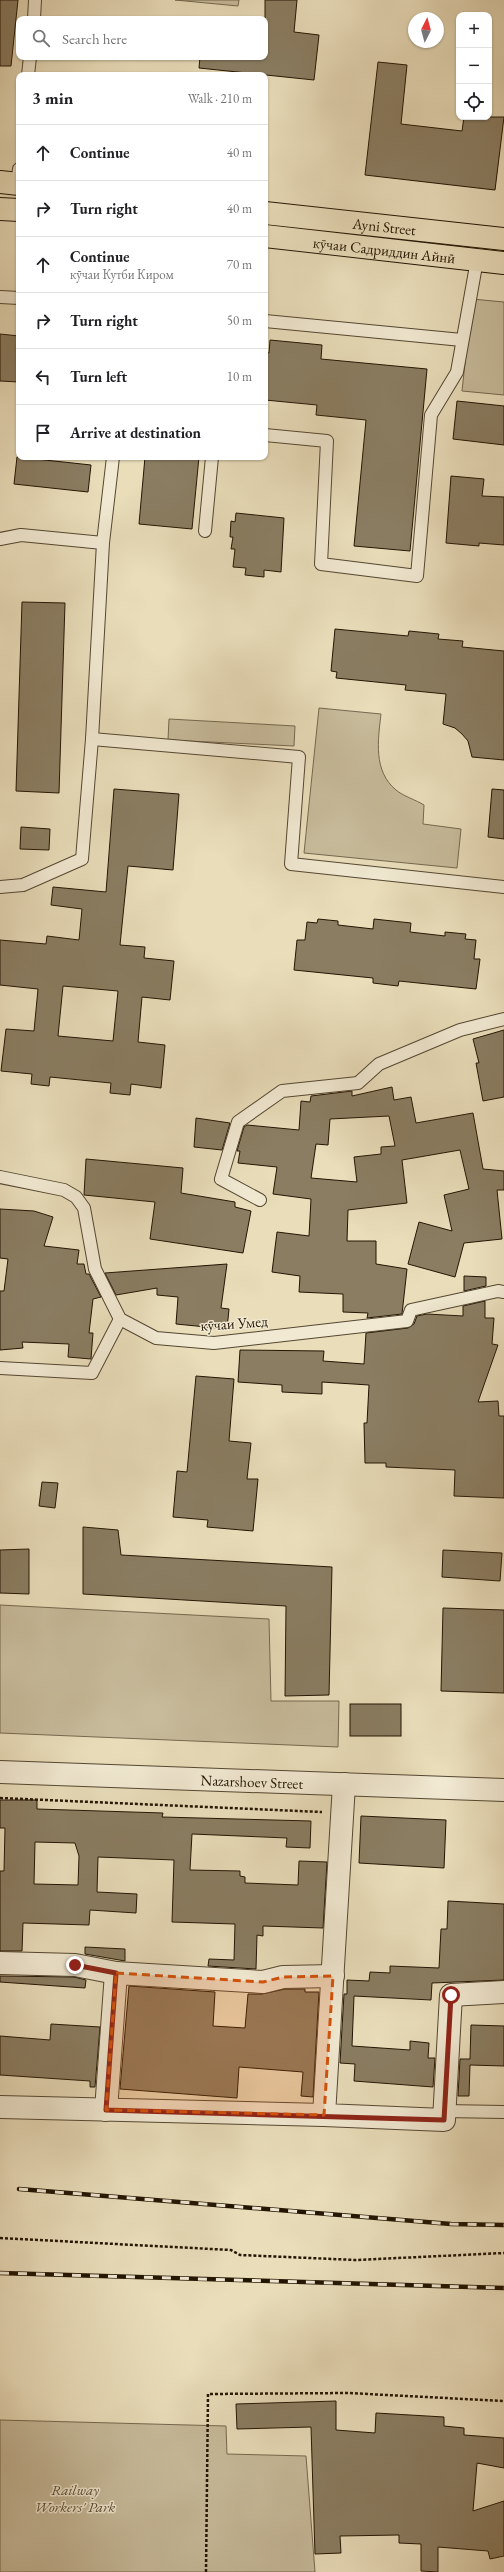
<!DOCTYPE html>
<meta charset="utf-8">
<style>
:root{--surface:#fff;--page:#f2f2f2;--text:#202124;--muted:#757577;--line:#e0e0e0}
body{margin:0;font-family:"EB Garamond",serif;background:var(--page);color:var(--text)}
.controls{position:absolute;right:12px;top:12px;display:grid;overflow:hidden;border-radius:8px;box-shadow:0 1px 3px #0004}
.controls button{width:36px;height:36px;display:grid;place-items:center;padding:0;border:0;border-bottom:1px solid var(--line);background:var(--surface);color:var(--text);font:20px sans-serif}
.compass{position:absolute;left:408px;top:12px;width:36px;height:36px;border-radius:50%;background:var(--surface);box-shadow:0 1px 3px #0004;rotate:6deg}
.stop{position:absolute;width:12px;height:12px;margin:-9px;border:3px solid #8f2418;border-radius:50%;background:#fff}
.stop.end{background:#8f2418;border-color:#fff;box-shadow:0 1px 4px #0008}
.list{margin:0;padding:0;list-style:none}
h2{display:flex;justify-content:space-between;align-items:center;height:52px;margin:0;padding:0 16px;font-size:17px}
h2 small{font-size:13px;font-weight:400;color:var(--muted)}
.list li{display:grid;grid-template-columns:26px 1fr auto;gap:12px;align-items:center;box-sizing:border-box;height:56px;padding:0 16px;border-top:1px solid var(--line)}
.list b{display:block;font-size:15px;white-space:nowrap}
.list p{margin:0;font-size:13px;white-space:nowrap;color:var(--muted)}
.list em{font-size:13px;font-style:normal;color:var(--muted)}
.icon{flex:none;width:22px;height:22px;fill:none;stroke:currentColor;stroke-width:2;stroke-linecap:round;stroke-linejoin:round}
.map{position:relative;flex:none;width:504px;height:2572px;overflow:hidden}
.search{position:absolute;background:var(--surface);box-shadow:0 1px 3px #0004;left:16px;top:16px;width:252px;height:44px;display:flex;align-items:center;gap:10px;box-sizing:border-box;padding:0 14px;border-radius:8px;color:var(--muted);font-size:15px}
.panel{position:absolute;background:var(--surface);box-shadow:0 1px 3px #0004;left:16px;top:72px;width:252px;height:388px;border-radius:8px}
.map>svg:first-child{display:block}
.green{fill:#c7bb9b;stroke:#75684f}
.building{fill:#8a7d62;stroke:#231503;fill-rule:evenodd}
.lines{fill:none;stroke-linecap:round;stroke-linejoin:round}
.service-casing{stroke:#544731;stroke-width:14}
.minor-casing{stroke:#544731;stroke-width:24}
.trunk-casing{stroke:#231503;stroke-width:24}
.path{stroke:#231503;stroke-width:2.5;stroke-dasharray:3 2;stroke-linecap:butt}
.service{stroke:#f1e9d2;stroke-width:12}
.minor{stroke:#f1e9d2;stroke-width:22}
.trunk{stroke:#e9ddba;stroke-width:22}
.rail-casing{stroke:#231503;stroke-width:4.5}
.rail{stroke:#f1e9d2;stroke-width:3;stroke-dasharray:9;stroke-linecap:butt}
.route{stroke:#8f2418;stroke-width:5}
.marked{fill:#d4520b;fill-opacity:0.2;stroke:#d4520b;stroke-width:3;stroke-dasharray:8 5;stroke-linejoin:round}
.labels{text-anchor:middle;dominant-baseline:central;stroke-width:3;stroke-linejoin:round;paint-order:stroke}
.street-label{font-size:15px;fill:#231503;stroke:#f1e9d2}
.park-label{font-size:15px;font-style:italic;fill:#5c4f38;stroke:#f1e9d2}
</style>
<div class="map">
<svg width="504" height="2572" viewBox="0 0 504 2572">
<rect width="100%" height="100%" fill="#e9ddba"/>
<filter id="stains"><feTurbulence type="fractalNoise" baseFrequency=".005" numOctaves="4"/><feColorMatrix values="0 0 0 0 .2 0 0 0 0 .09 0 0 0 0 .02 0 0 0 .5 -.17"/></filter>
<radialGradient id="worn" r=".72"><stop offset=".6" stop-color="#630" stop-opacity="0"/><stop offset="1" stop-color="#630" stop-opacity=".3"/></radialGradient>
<g class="green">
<polygon points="175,0 239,0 238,6"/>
<polygon points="472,299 504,302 504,395 462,391"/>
<path d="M 319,708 L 381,714 C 378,740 373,771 396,790 C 403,796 416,800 424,805 L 423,824 L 461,829 L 457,868 L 304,853 Z"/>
<polygon points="169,719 295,726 294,746 168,740"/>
<polygon points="0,1605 269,1619 271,1701 339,1701 338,1747 0,1733"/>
<polygon points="0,2420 226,2426 227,2454 306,2456 315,2572 0,2572"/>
</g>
<g class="building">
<polygon points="0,0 18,0 11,66 0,66"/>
<polygon points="265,0 297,0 294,32 319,35 314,80 199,68 200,57 265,57"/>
<polygon points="378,62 407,65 401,124 462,131 464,117 504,117 495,190 365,175"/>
<polygon points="0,334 19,336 19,382 0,381"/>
<polygon points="270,340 322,345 321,359 427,369 410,551 354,546 366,420 316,415 317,405 265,400 265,353 269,353"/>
<polygon points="457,401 504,406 504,445 453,439"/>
<polygon points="17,457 91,465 88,492 14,484"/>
<polygon points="145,457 199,457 192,529 139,524"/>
<polygon points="451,476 484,479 482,496 504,497 504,545 479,543 479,546 446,543"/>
<polygon points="236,513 284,518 281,572 264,570 264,577 245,575 246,568 233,567 235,549 231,549 233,537 230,537 231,521 235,522"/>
<polygon points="22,602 65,603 59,793 16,791"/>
<polygon points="335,629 408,636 409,631 439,634 438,639 463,641 462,647 504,651 504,760 472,757 468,741 462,734 455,728 443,724 446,694 405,690 406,685 336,678 337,672 331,671"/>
<path d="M 114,789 L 179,794 L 173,870 L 128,866 L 120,945 L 145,947 L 144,958 L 174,961 L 170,1000 L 142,997 L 138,1042 L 165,1045 L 161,1088 L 131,1084 L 130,1095 L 110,1093 L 111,1083 L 50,1077 L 49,1086 L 31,1084 L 32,1074 L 1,1071 L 6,1029 L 34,1031 L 38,989 L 0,985 L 0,940 L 46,944 L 47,936 L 79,940 L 82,909 L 51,905 L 53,887 L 106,892 ZM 63,986 L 118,991 L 113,1041 L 58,1036 Z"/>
<polygon points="492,789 504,790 504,839 488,837"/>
<polygon points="21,827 50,829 49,850 20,849"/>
<polygon points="318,919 338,921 338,925 373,929 374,919 411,923 410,932 445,936 445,932 466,934 465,939 476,940 474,959 480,959 476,989 399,981 398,986 373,983 373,978 294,970 297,940 305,940 307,922 317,923"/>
<polygon points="504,1030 504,1097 483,1101 476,1063 479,1063 473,1039"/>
<path d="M 392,1087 L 394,1100 L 411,1097 L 416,1123 L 473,1113 L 483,1169 L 504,1171 L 504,1190 L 497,1190 L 502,1239 L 464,1243 L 455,1277 L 408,1264 L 419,1222 L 452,1231 L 444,1195 L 469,1189 L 460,1150 L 402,1160 L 407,1203 L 348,1210 L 347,1241 L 376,1241 L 376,1264 L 407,1269 L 402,1314 L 367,1318 L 368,1313 L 343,1312 L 343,1294 L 299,1292 L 300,1276 L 272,1272 L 277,1232 L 309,1236 L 311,1199 L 273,1194 L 277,1167 L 238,1163 L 240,1151 L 237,1151 L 244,1127 L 247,1125 L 299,1130 L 301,1101 L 310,1102 L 311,1096 L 352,1091 L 352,1096 ZM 389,1116 L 395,1146 L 381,1147 L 381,1154 L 354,1157 L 357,1182 L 311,1178 L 316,1144 L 328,1145 L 330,1119 Z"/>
<polygon points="196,1118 230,1123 222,1150 194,1147"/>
<polygon points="86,1159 183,1168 181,1193 235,1202 235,1207 251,1211 243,1253 150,1239 155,1202 84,1195"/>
<polygon points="0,1209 34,1211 53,1217 44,1246 79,1250 77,1264 84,1264 86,1274 89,1274 101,1297 93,1299 89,1333 93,1333 91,1359 68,1357 69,1344 22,1342 23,1348 0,1350 0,1291 4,1291 8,1259 0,1258"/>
<polygon points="227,1264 221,1308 229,1309 227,1329 176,1324 178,1297 157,1295 157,1288 116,1295 105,1273"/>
<polygon points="464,1276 486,1277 486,1286 464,1291"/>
<polygon points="485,1301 485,1318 494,1318 492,1344 498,1345 478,1402 498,1401 499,1416 504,1416 504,1498 454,1496 455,1470 386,1467 386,1463 365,1463 364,1423 367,1423 369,1385 322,1382 322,1394 282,1392 282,1385 238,1382 240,1350 324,1351 323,1361 364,1364 366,1333 408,1328 414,1324 417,1316 427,1314 463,1316 463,1306"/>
<polygon points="196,1376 234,1379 229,1441 251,1443 247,1479 258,1479 253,1531 207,1527 208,1520 173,1517 177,1471 187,1472"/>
<polygon points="42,1482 58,1483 55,1508 39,1506"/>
<polygon points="83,1527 118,1530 121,1555 332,1567 329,1695 285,1696 286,1606 83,1594"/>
<polygon points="29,1549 29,1594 0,1593 0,1550"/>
<polygon points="443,1550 502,1553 500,1581 442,1577"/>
<polygon points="443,1608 504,1610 504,1693 441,1691"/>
<rect x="350" y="1704" width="51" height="32"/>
<path d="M 0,1800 L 37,1800 L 37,1809 L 163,1813 L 162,1817 L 311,1821 L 310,1848 L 286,1847 L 287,1838 L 192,1834 L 190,1870 L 240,1871 L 240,1876 L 245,1877 L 245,1883 L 298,1885 L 299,1861 L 327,1862 L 323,1928 L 263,1926 L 263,1936 L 257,1935 L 256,1969 L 208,1966 L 209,1959 L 234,1960 L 235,1924 L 172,1922 L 174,1860 L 98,1857 L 97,1892 L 137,1894 L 136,1913 L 90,1910 L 89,1925 L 23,1923 L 22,1951 L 0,1951 L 0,1871 L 4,1871 L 5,1828 L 0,1828 ZM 35,1842 L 75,1843 L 79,1856 L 78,1885 L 34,1884 Z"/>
<polygon points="361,1816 446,1820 444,1868 359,1863"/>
<polygon points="448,1901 504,1904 504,1980 432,1983 431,2000 354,1996 352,2046 410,2050 410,2041 429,2043 428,2058 435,2058 433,2087 354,2081 355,2064 340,2063 344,1994 347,1994 347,1980 369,1981 370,1972 390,1973 390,1966 439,1968 441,1929 447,1929"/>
<polygon points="85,1947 125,1949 125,1961 85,1954"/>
<polygon points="0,1976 74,1977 86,1980 85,1988 0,1982"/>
<polygon points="129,1986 215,1992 213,2026 245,2028 248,1994 262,1994 285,1989 305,1989 305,1992 319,1992 313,2097 301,2096 303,2072 239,2067 237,2098 120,2089"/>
<polygon points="51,2024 100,2027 95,2087 90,2087 90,2081 0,2075 0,2036 50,2040"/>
<polygon points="471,2025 504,2026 504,2066 470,2065 469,2096 458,2096 460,2059 470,2059"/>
<polygon points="336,2401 336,2430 375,2433 376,2413 444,2417 444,2426 464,2428 464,2435 504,2438 504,2468 477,2463 473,2511 504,2501 504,2556 490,2559 488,2551 438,2547 438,2572 421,2571 421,2544 399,2543 399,2535 340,2536 341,2553 315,2554 311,2427 237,2429 236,2404"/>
</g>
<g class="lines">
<g class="service-casing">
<g id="service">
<polyline points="34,19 35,0"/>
<polyline points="28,75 30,57"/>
<polyline points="17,184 19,169"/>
<polyline points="0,297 19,298"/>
<polyline points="265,321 462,340"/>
<polyline points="265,435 327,441 321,564 417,576 431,415 457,372 477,260"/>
<polyline points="205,531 212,457"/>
<polyline points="0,539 21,535 103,543"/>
<polyline points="92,739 299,757 291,864 504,887"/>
<polyline points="0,887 23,885 82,859 92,739 103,543 113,457"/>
<polyline points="0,1177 64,1190 76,1197 84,1208 95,1269 120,1319 156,1338 214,1343 407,1321 411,1310 498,1291 504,1292"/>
<polyline points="260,1200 221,1179 238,1122 282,1091 358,1083 379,1064 460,1030 504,1019"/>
<polyline points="0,1368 92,1373 120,1319"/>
<polyline points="444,2111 504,2112"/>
</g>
</g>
<g class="minor-casing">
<g id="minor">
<path id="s1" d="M 0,1772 L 504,1790"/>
<polyline points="344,1784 324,2115 444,2120 451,1995 504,1992"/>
<polyline points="0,1963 75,1965 116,1973"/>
<polyline points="0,2107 324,2115"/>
<polyline points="106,2110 116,1973 263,1982 283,1977 333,1976"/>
</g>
</g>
<g class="trunk-casing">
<g id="trunk">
<polyline points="0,182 19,184"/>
<polyline points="0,209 19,210"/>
<path id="s2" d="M 265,213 L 504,239"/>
<path id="s3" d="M 265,236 L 504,263"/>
</g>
</g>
<g class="path">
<polyline points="0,1798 322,1812"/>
<polyline points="0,2238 231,2250 240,2255 356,2260 504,2253"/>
<polyline points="206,2572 208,2394 348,2393 504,2401"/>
</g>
<use href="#service" class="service"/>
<use href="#minor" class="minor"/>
<use href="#trunk" class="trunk"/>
<g class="rail-casing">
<g id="rail">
<polyline points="19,2189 451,2224 504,2225"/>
<polyline points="0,2273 504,2288"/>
</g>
</g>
<use href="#rail" class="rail"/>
</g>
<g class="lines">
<polyline class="route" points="75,1965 116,1973 106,2110 444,2120 451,1995"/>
</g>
<path class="marked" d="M 116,1973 L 263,1982 L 283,1977 L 333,1976 L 324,2115 L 106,2110 Z"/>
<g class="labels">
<g class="street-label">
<text stroke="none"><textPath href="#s2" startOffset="120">Ayni Street</textPath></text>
<text stroke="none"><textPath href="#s3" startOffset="120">кӯчаи Садриддин Айнӣ</textPath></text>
<text transform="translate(234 1323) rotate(-4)">кӯчаи Умед</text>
<text stroke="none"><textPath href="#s1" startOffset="252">Nazarshoev Street</textPath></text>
</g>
<g class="park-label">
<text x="75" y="2489">Railway<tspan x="75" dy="17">Workers' Park</tspan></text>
</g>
</g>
<rect width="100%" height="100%" filter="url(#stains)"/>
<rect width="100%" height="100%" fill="url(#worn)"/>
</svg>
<div class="controls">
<button>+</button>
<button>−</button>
<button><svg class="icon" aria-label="locate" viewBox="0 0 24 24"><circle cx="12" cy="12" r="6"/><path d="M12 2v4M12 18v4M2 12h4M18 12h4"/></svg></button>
</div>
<svg class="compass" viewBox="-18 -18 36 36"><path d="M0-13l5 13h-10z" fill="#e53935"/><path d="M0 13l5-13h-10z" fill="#757577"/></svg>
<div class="stop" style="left:451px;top:1995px"></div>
<div class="stop end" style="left:75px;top:1965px"></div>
<div class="search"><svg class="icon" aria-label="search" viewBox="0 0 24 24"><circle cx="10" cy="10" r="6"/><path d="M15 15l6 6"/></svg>Search here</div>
<section class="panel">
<h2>3 min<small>Walk · 210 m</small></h2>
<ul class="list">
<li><svg class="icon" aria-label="ahead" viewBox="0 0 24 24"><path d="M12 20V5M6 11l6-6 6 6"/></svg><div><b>Continue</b></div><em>40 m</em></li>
<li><svg class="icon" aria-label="right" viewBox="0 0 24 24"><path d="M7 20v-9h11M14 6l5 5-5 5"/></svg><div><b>Turn right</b></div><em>40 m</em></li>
<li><svg class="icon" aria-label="ahead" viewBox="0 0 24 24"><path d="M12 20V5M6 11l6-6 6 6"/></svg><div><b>Continue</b><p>кӯчаи Кутби Киром</p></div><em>70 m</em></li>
<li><svg class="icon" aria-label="right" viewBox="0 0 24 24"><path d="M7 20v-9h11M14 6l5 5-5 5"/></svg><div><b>Turn right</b></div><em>50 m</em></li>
<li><svg class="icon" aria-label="left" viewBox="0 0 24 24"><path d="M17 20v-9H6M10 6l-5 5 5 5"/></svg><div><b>Turn left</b></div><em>10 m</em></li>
<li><svg class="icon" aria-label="arrive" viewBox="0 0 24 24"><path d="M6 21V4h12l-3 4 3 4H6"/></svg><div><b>Arrive at destination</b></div></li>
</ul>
</section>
</div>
